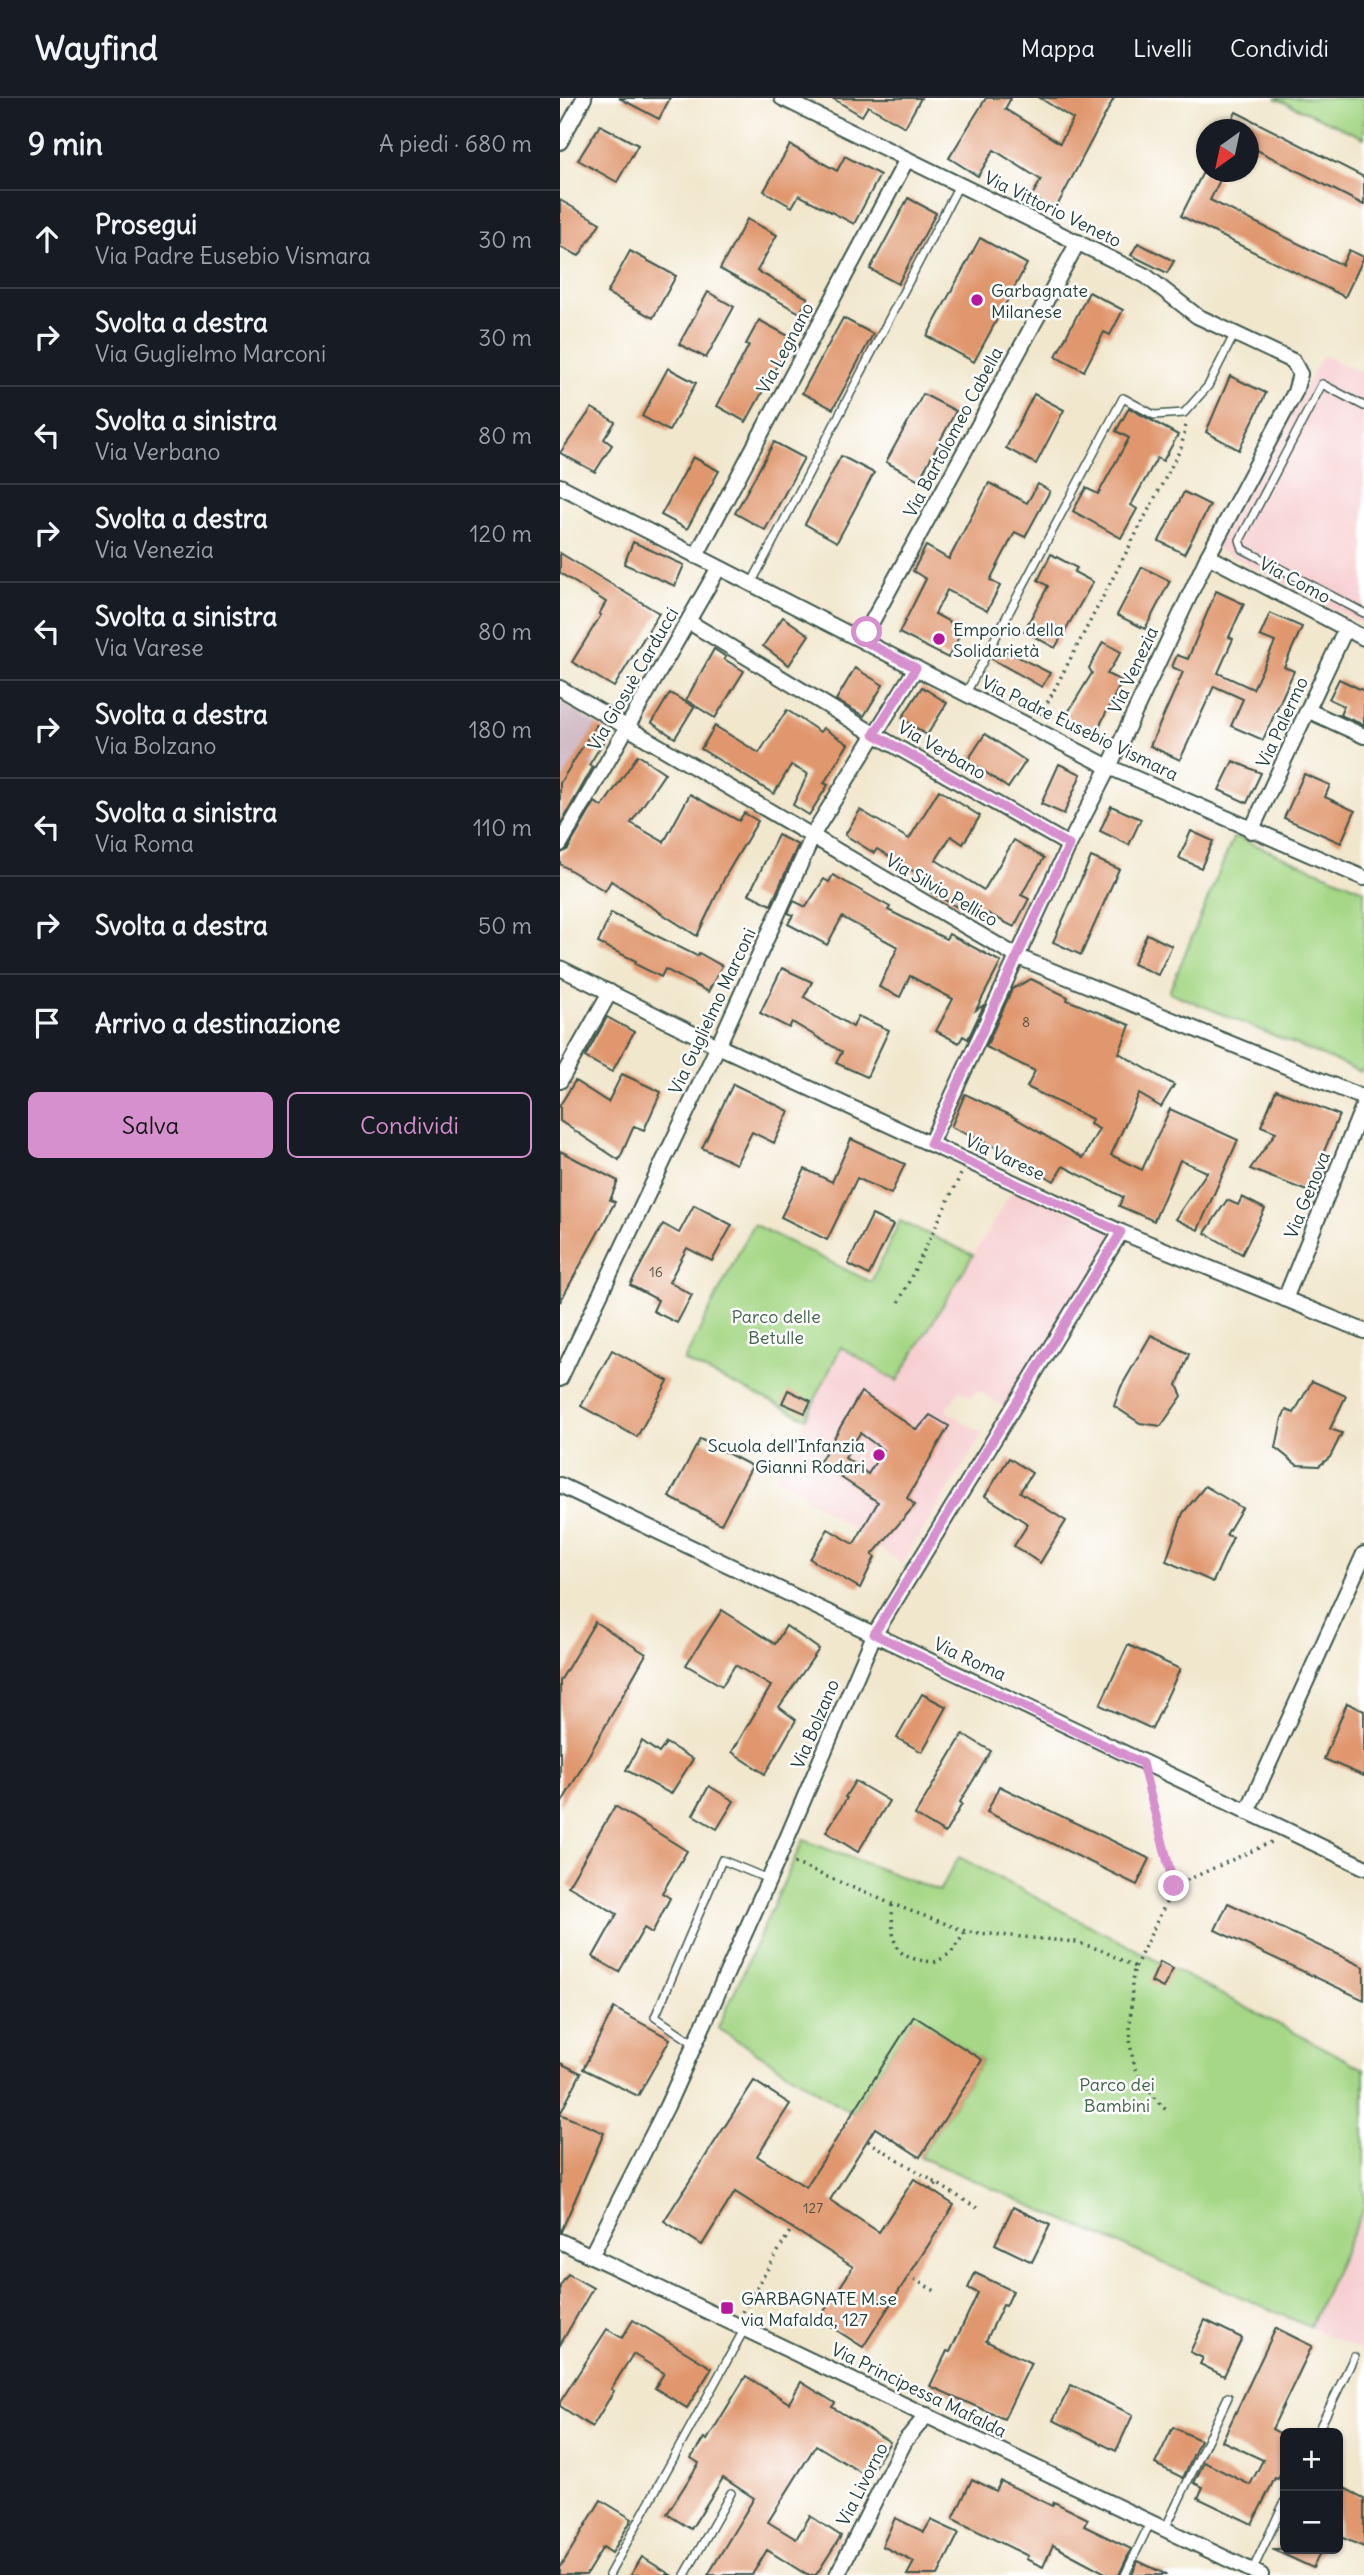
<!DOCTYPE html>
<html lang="it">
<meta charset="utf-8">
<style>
:root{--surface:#171b24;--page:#242831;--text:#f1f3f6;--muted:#9ea1a6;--line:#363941;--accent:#d690ce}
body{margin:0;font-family:Delius,sans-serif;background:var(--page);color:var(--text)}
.controls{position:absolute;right:21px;bottom:21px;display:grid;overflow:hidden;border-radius:10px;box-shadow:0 2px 5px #0004}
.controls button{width:63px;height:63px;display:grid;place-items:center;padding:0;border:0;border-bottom:2px solid var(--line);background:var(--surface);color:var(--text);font:35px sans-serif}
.compass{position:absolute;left:636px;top:21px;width:63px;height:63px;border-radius:50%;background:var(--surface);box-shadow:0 2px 5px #0004;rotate:213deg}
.stop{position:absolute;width:21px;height:21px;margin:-16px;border:5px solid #d690ce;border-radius:50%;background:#fff}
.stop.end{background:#d690ce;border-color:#fff;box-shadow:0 2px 7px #0008}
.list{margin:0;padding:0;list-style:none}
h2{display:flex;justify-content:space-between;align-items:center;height:91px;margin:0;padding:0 28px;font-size:30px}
h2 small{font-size:23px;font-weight:400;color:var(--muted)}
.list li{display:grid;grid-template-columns:46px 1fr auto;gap:21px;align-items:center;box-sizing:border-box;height:98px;padding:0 28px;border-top:2px solid var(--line)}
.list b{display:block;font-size:26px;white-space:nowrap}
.list p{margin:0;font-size:23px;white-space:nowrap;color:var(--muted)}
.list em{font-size:23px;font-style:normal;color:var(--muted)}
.actions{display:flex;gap:14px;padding:21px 28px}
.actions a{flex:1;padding:16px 0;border:2px solid var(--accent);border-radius:10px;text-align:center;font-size:24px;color:var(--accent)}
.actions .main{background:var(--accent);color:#111}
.icon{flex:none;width:38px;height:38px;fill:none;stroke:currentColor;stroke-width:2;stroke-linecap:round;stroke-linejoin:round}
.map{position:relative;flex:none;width:804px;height:2477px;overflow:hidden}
header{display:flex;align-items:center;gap:42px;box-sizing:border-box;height:98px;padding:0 35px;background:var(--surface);border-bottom:2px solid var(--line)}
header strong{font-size:33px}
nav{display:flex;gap:38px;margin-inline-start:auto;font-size:24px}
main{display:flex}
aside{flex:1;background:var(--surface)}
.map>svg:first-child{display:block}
.built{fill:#f7cfd1}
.industrial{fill:#d2bdc6}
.green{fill:#a5d786;stroke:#628a5d;stroke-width:2}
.building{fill:#e0976e;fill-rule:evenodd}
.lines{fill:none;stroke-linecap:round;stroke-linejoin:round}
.service-casing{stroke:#3e564b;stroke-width:10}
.minor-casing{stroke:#3e564b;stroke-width:18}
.path{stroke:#3e564b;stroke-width:3.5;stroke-dasharray:2 5;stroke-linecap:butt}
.service{stroke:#fff;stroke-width:7}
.minor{stroke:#fff;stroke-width:14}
.route{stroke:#d690ce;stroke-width:9}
.poi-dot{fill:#b5179e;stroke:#fff;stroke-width:2.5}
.labels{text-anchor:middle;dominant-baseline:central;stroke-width:5;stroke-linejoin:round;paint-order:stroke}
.number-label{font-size:14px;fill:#4f5442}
.street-label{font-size:18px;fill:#1f3d34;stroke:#fff}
.poi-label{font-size:18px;fill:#1f3d34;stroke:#fff;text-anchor:start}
.park-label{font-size:18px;fill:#406448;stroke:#fff}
</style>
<header>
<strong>Wayfind</strong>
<nav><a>Mappa</a><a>Livelli</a><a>Condividi</a></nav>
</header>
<main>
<aside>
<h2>9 min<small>A piedi · 680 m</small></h2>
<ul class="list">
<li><svg class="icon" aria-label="ahead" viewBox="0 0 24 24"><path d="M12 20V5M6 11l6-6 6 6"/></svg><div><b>Prosegui</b><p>Via Padre Eusebio Vismara</p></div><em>30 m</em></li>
<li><svg class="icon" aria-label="right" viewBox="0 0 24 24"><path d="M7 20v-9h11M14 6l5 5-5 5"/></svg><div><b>Svolta a destra</b><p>Via Guglielmo Marconi</p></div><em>30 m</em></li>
<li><svg class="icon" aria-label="left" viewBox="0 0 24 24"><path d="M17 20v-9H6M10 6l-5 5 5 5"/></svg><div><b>Svolta a sinistra</b><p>Via Verbano</p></div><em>80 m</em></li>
<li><svg class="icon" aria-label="right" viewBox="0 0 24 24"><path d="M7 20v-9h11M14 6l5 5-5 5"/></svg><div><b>Svolta a destra</b><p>Via Venezia</p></div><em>120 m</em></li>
<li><svg class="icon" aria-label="left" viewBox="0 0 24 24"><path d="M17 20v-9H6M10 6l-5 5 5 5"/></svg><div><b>Svolta a sinistra</b><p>Via Varese</p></div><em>80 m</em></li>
<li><svg class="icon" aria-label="right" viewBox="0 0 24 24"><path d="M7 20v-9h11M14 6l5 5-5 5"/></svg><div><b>Svolta a destra</b><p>Via Bolzano</p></div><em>180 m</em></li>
<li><svg class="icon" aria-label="left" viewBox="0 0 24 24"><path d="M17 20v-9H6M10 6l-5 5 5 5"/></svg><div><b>Svolta a sinistra</b><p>Via Roma</p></div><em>110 m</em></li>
<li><svg class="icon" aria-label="right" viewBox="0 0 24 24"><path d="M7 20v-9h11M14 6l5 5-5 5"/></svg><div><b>Svolta a destra</b></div><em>50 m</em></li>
<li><svg class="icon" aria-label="arrive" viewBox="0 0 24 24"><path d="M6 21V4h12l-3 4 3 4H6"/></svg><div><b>Arrivo a destinazione</b></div></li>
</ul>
<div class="actions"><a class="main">Salva</a><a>Condividi</a></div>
</aside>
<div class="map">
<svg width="804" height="2477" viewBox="0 0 804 2477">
<rect width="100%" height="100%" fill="#fff"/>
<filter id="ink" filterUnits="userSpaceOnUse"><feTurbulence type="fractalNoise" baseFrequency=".0143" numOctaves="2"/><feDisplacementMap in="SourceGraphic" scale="14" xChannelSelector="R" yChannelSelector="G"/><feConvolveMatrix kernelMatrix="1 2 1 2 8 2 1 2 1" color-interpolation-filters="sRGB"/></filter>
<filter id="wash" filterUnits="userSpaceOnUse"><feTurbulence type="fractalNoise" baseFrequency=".00686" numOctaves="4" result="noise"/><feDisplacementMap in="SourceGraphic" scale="28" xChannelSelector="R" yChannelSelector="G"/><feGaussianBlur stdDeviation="1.57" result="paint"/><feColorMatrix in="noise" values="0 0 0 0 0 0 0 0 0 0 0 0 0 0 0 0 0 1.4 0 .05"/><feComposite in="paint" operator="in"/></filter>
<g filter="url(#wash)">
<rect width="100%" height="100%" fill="#f1e7cd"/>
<g class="built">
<polygon points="763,257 804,275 804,527 654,449"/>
<polygon points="455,1088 557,1135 448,1311 417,1292 412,1299 399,1293 386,1313 423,1336 342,1466 217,1379 281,1249 337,1283"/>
<polygon points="804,2109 804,2254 750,2229"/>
</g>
<polygon class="industrial" points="0,603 49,635 35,657 33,669 0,725"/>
<g class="green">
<polygon points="715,0 804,0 804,40"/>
<polygon points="674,738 804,792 804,968 801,974 609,894"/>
<polygon points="340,1123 413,1157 337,1283 281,1249 246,1320 124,1263 193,1126 311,1184"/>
<polygon points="243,1742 379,1793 399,1759 804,1971 804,2109 750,2229 360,2059 422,1962 354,1919 292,2015 158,1930"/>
</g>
<g id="blocks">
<g class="building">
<polygon points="59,0 110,0 99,21"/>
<polygon points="272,0 361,0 345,29 308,8 302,18"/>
<polygon points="426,0 451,0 445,11 500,45 513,21 480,0 554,0 495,112 471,99 481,82 434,52 418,78 389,60"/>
<polygon points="676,14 804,79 804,107 689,48 689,32 667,32"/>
<polygon points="40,27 78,47 57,84 18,62"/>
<polygon points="230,47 277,73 285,58 320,77 294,126 239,97 232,109 204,93"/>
<polygon points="643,74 660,82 650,102 782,167 789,152 804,159 785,199 621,118"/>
<polygon points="348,100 376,115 338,186 310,171"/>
<polygon points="0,102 40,125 19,158 0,149"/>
<polygon points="187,121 217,137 197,173 248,200 240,215 160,171"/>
<polygon points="420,140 467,166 414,264 367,238"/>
<polygon points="578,145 614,163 607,175 571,157"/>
<polygon points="70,153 116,178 93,220 47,195"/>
<polygon points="148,194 174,209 146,260 119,246"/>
<polygon points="529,194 563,212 550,237 544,234 524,273 496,258"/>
<polygon points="283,220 313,236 273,311 242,295"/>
<polygon points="199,222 232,240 186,324 157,308 189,247 186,246"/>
<polygon points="108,270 136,285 109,333 82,318"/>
<polygon points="670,278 706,295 679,352 646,334"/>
<polygon points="363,296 396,313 359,382 326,364"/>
<polygon points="474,296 504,312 476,366 446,350"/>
<polygon points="32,310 55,324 44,341 52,347 35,374 0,355"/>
<polygon points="569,310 618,337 603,363 597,360 571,407 577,411 561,440 513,413 526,390 538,396 569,340 556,333"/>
<polygon points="214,344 244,360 205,432 175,415"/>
<polygon points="281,358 314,375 277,444 245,426"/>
<polygon points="133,359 159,373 127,431 101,417"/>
<polygon points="429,385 467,405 478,386 490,393 465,439 455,434 430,482 440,488 427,513 387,492 375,516 403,531 388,560 339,535 366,481 353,473 366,448 389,461"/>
<polygon points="624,394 650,407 624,456 599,443"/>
<polygon points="73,444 124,467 115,488 64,466"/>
<polygon points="0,455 99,515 54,589 12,564 41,517 39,516 46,504 0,475"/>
<polygon points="491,456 517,470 514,474 533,484 495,550 464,533 488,488 478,482"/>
<polygon points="582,469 610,483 585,531 557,517"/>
<polygon points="656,493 684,506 669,539 673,541 658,575 693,591 715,544 700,538 710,515 742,529 724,569 734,573 703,642 671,628 683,601 654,588 620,662 590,648 623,574 612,569 617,557 628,561"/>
<polygon points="223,519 249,537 229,567 203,548"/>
<polygon points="543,544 561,554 547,576 562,583 535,637 504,621 532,575 529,570"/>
<polygon points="438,549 490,575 482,589 432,561"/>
<polygon points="154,551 166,559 164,561 184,573 155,620 126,602"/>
<polygon points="295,570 323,587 304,618 276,602"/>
<polygon points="779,581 804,593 804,627 780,617 784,608 769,601"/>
<polygon points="362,589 387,605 367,637 342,620"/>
<polygon points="110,595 134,609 115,640 92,625"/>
<polygon points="227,612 260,634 263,630 288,646 264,685 268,687 249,717 233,707 248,676 231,667 214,696 141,651 155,628 199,655"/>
<polygon points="36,627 49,635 29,667 33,669 0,727 0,685"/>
<polygon points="425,636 466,663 448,690 408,662"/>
<polygon points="78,657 105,675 71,725 104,744 130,696 179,723 184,715 198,723 166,777 137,838 51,783 45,793 0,766 0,756 8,751 35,704 42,709"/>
<polygon points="673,663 701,675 687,705 659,692"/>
<polygon points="499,666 521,676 504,716 481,706"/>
<polygon points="744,676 770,687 765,699 795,713 781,745 724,720"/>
<polygon points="379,692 420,718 403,746 391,738 376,762 424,792 454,742 484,760 461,797 469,801 454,829 427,815 423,821 399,806 397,809 369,793 374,786 317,751 314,755 285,737 300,712 349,741"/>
<polygon points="551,708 581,721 569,747 540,733"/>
<polygon points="631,733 653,743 641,770 619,760"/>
<polygon points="218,737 238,747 211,807 189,796"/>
<polygon points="531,759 559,771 521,857 493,844"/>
<polygon points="273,777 330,809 328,812 386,841 389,836 441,864 416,912 424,907 408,941 403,938 399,945 376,933 393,901 350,878 340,899 319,889 338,849 282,819 267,847 228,826 233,817 228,815 234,803 246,809 264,781 269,784"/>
<polygon points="51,815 137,858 139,855 162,868 148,894 105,871 101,879 75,866 76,863 38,845"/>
<polygon points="587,836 612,848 598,877 573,866"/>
<polygon points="222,870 252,884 244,899 293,929 298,918 329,932 307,979 276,965 282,954 232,924 229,930 200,915"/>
<polygon points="471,881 508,899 507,902 570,927 559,955 614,987 601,1009 579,996 551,1057 582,1072 610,1011 678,1042 638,1132 615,1121 647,1074 620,1062 594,1123 559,1108 563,1099 503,1068 494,1083 442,1052 391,1029 405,996 450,1017 523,1060 539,1031 530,1026 532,1021 467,989 475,973 426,949 452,891"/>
<polygon points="47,919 74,934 52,974 25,959"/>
<polygon points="62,976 101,994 84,1032 74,1028 59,1062 0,1023 0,1007 15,983 48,1004"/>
<polygon points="173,986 229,1013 214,1045 192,1034 176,1066 142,1050"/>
<polygon points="716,992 779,1017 758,1068 766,1072 757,1097 690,1071 716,1034 701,1028"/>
<polygon points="291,1041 345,1066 331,1096 297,1080 267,1142 221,1119 245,1071 272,1084"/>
<polygon points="0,1053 58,1083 50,1102 55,1104 0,1204"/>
<polygon points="682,1099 705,1111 682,1156 645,1135 667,1102 678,1107"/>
<polygon points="134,1107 172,1127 152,1163 127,1150 109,1184 132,1197 117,1225 93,1213 98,1202 70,1187 103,1126 119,1135"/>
<polygon points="312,1117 333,1127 309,1177 288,1166"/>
<polygon points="591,1237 629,1256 617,1287 622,1298 601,1328 580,1325 554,1308 561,1289"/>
<polygon points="52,1252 108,1283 77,1339 21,1308"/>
<polygon points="752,1283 786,1298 770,1331 782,1335 770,1359 759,1368 737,1367 716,1350 722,1320 726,1312 734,1315"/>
<polygon points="228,1292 251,1303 245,1315 222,1305"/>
<path d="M 301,1294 L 357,1332 L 370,1317 L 389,1328 L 347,1400 L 355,1407 L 312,1457 L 315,1459 L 300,1490 L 250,1461 L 268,1431 L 294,1446 L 318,1404 L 259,1365 ZM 300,1335 L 323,1352 L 308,1376 L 285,1360 Z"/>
<polygon points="140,1341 192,1368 161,1426 109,1399"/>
<polygon points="449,1360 472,1375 460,1394 506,1423 480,1465 454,1448 468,1426 425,1398"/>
<polygon points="645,1388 682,1410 666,1437 673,1439 653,1484 606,1463 623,1415"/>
<polygon points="162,1512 215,1546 226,1528 259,1551 219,1609 236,1622 205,1676 172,1654 211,1588 175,1567 162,1588 126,1567"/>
<polygon points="35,1524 86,1556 0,1708 0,1583"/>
<polygon points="568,1547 620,1571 592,1631 540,1607"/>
<polygon points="362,1596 387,1609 362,1654 337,1640"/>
<polygon points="787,1605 804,1613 804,1678 764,1661"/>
<polygon points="403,1636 431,1653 400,1704 402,1706 385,1735 355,1717"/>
<polygon points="82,1643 99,1655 106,1645 133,1661 111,1696 66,1672"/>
<polygon points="295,1683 329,1703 298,1754 266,1734 287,1700 285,1699"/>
<polygon points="149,1688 174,1703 157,1731 133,1717"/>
<polygon points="439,1688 590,1761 577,1787 427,1714"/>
<polygon points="55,1708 127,1753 102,1795 110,1800 92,1835 84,1830 59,1874 33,1859 57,1816 8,1788"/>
<polygon points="668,1805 804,1869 804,1902 655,1832"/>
<polygon points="600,1864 613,1871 603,1890 591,1884"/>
<polygon points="54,1910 110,1941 78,1998 23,1971"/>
<polygon points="354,1918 422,1962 360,2059 315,2030 270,2102 319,2134 354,2081 394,2107 303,2249 259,2221 293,2169 232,2130 175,2094 142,2147 104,2123 194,1983 230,2006 197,2058 246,2089"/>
<polygon points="0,1965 21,1975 0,2016 44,2035 1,2134 0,2133"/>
<polygon points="453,2109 490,2127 472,2164 435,2146"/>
<polygon points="415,2175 453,2193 446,2208 443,2207 426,2243 471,2265 444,2321 370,2288 387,2253 390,2254 418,2195 408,2190"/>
<polygon points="8,2176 33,2190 0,2247 0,2188"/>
<polygon points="73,2222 152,2270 127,2310 95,2290 104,2275 73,2256 51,2291 54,2293 32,2329 0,2308 0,2304 47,2231 62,2240"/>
<polygon points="645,2222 682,2240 664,2278 640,2266 643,2260 630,2254"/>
<polygon points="716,2230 752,2248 712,2331 725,2338 725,2367 718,2381 715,2380 692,2426 638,2400 643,2389 634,2385 644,2364 690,2387 703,2362 662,2343"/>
<polygon points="186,2278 229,2305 241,2284 275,2305 272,2309 330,2344 308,2379 256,2347 208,2424 236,2441 250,2418 281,2438 256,2477 247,2477 207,2452 192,2477 148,2477 194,2400 163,2380 131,2431 107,2416 139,2365 131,2360 144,2340 147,2342"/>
<polygon points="511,2287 573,2317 556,2353 493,2322"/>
<polygon points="613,2329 640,2342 623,2380 595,2366"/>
<polygon points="412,2381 436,2393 441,2383 492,2408 494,2404 528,2421 524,2428 571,2451 559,2477 549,2477 493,2447 483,2469 466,2461 468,2458 393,2421"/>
<polygon points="778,2387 804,2400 804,2449 778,2438"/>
<polygon points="41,2402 72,2421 52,2455 43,2449 26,2477 0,2477 0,2470"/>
<polygon points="335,2420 364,2434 371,2422 399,2435 378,2477 347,2477 354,2464 322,2448"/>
<polygon points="712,2451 762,2451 753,2470"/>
<polygon points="82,2459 111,2477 71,2477"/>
<polygon points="578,2463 607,2477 572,2477"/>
</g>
</g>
</g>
<g filter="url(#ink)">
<use href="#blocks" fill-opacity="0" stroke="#3e564b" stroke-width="2"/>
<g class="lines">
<g class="service-casing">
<g id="service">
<polyline points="804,308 762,286 680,442 683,451 804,515"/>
<polyline points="191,486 399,87"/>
<polyline points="406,595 563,300 594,317 624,315 648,288 674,237"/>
<polyline points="135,1946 95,1919 162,1762 208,1781"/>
<polyline points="757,2335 794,2259"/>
<polyline points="605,2431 668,2299"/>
<polyline points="692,2473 725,2403"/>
<polyline points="49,2477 185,2230"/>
<polyline points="125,2477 171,2395"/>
<polyline points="565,2477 590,2425"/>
</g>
</g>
<g class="minor-casing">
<g id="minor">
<polyline points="222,0 586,178 637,218 733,263 740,276 735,294 648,458 549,669 509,747 370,1046"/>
<polyline points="0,44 24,0"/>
<polyline points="0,388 549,669 804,780"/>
<polyline points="136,458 347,61"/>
<polyline points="648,458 804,540"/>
<polyline points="129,524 314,636 509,747"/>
<polyline points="302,542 518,144"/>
<polyline points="0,590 458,859 804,1000"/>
<polyline points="749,613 804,638"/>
<polyline points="691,733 786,530"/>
<polyline points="0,746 158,471"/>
<polyline points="0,870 158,948 561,1134 804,1233"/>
<polyline points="0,983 50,894"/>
<polyline points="725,1201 804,1006"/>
<polyline points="0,1281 158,948 256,731 356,570"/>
<polyline points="0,1387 804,1769"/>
<polyline points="687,1714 804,1456"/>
<polyline points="0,2143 701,2477"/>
<polyline points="31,2158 107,2008 219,1759 314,1537 561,1134"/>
<polyline points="277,2477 345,2343 367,2317"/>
</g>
</g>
<g class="path">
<polyline points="481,617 621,350 626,327"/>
<polyline points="339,1204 401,1076"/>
<path d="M 234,1765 L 332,1806 L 408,1834 L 516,1844 L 541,1852 L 575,1869 C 571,1881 572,1895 571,1908 C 568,1960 571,1976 608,2014"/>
<polyline points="614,1788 714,1743"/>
<path d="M 332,1807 C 333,1846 330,1861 376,1864 L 391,1855 L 406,1833"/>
<polyline points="575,1869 614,1788 587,1684"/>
<polyline points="308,2043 417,2110"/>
<polyline points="370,2092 378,2085"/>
<polyline points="348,2178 377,2194"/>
<polyline points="182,2214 232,2130"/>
</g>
<use href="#service" class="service"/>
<use href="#minor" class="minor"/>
</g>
</g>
<g class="lines" filter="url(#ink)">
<polyline class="route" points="307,534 302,542 356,570 314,636 509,747 370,1046 561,1134 314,1536 582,1665 614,1788"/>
</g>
<g class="poi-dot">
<circle cx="417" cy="202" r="7"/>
<circle cx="379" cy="541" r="7"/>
<circle cx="319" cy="1357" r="7"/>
<rect x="160" y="2203" width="14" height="14" rx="3.5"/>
</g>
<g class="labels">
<g class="number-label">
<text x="466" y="924">8</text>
<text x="96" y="1174">16</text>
<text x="253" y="2110">127</text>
</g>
<g class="street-label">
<text transform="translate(493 111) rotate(26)">Via Vittorio Veneto</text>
<text transform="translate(225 250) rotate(-62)">Via Legnano</text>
<text transform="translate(393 334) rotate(-62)">Via Bartolomeo Cabella</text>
<text transform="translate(735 482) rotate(28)">Via Como</text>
<text transform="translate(573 572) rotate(-65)">Via Venezia</text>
<text transform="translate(73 581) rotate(-60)">Via Giosuè Carducci</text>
<text transform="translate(722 624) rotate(-65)">Via Palermo</text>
<text transform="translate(520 630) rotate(26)">Via Padre Eusebio Vismara</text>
<text transform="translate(382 652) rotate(30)">Via Verbano</text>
<text transform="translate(382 792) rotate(30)">Via Silvio Pellico</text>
<text transform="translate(152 913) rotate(-65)">Via Guglielmo Marconi</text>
<text transform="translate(445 1059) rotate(25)">Via Varese</text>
<text transform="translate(747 1097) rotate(-68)">Via Genova</text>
<text transform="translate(410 1561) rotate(25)">Via Roma</text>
<text transform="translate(255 1626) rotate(-67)">Via Bolzano</text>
<text transform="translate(359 2292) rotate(26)">Via Principessa Mafalda</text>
<text transform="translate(302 2386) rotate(-63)">Via Livorno</text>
</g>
<g class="poi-label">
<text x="431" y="192">Garbagnate<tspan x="431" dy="21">Milanese</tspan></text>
<text x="393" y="531">Emporio della<tspan x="393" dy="21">Solidarietà</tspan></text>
<text x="305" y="1347" text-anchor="end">Scuola dell'Infanzia<tspan x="305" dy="21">Gianni Rodari</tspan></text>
<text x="181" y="2200">GARBAGNATE M.se<tspan x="181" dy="21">via Mafalda, 127</tspan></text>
</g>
<g class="park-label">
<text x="216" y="1218">Parco delle<tspan x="216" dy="21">Betulle</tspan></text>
<text x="557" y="1986">Parco dei<tspan x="557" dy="21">Bambini</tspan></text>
</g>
</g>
</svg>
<div class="controls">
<button>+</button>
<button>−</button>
</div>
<svg class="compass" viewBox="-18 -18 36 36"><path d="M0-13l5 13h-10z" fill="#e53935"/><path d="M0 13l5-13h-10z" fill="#9ea1a6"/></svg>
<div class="stop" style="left:307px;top:534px"></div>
<div class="stop end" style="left:614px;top:1788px"></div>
</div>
</main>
